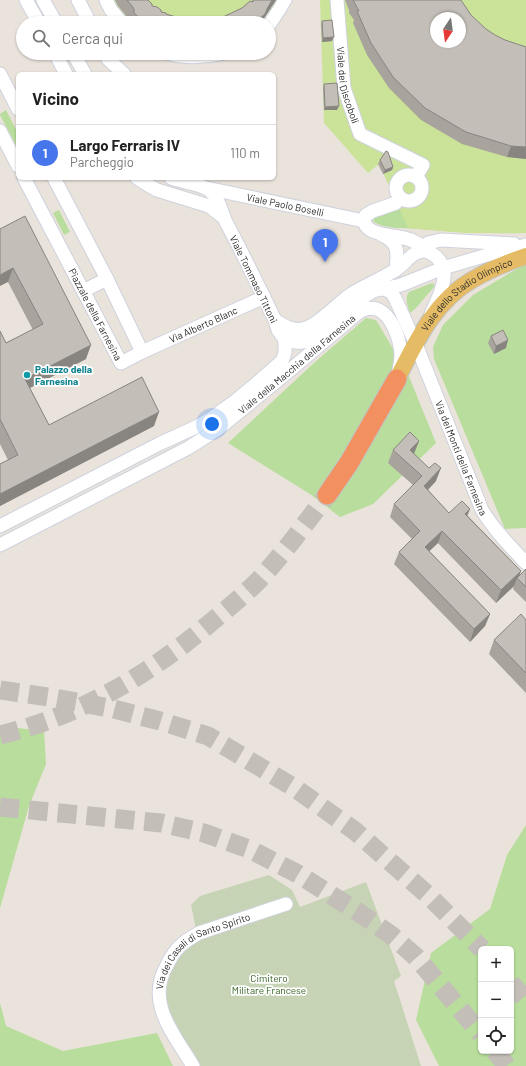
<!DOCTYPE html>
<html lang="it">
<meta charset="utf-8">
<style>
:root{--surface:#fff;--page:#f6f6f6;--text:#222;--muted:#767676;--line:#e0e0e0;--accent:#4775ec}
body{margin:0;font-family:Barlow,sans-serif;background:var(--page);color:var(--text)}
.controls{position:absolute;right:12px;bottom:12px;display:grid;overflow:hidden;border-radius:6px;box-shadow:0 1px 3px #0004}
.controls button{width:36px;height:36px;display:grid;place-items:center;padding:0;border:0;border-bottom:1px solid var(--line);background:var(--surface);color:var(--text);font:20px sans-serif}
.compass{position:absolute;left:430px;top:12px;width:36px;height:36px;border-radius:50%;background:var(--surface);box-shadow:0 1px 3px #0004;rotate:193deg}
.you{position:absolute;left:212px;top:424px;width:14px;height:14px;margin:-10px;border:3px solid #fff;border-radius:50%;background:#1a73e8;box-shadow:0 0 0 6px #1a73e833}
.badge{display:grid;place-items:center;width:26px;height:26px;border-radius:50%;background:var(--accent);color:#fff;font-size:13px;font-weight:700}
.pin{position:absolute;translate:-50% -33px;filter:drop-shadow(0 1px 2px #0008)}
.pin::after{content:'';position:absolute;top:21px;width:14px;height:12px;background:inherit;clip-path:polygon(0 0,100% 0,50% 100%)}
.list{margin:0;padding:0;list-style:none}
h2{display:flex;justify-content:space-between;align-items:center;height:52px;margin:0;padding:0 16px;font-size:17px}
h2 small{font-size:13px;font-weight:400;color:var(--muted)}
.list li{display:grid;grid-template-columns:26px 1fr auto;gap:12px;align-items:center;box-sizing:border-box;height:56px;padding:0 16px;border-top:1px solid var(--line)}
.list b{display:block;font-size:15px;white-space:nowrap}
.list p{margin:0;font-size:13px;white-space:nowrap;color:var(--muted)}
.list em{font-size:13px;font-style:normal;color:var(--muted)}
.icon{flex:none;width:22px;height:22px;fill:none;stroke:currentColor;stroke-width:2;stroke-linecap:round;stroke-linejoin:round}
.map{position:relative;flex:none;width:526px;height:1066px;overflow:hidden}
.search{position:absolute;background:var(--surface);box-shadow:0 1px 3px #0004;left:16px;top:16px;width:260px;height:44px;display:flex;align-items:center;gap:10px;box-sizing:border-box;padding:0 14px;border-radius:22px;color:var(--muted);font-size:15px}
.panel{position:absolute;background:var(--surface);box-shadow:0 1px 3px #0004;left:16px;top:72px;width:260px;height:108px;border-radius:6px}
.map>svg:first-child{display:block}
.green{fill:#b8dd9c;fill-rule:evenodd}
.cemetery{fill:#c6d3b4}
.pitch{fill:#cae398;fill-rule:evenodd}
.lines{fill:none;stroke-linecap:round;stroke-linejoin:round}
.highway-tunnel{stroke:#c3beb8;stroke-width:19;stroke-dasharray:19 10;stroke-linecap:butt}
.minor-casing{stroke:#ced2dd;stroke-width:15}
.major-casing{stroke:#c3c3c3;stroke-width:18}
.highway-casing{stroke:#c3c3c3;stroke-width:21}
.minor{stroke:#fff;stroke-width:13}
.major{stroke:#e5bc65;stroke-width:16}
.highway{stroke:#f2915f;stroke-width:19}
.wall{fill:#a8a39d}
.shaded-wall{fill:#888580}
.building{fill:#c3beb7;stroke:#888580;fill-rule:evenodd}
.culture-dot{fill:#0f9aa8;stroke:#fff;stroke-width:1.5}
.labels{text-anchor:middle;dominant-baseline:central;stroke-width:3.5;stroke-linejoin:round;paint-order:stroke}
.street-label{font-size:10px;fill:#292929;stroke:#fff}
.culture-label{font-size:10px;font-weight:bold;fill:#0d838f;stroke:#fff;text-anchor:start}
.park-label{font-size:10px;fill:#32601f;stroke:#fff}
</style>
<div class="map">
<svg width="526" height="1066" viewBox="0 0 526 1066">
<rect width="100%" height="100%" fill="#eae3dc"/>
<g class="green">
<polygon points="6,110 18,133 18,149 0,115 0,114"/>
<path d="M 398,207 L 526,233 C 490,234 454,232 418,229 C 406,228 382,229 373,221 C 377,213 390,211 398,207 Z"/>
<polygon points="59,210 70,232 64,235 53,213"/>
<polygon points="526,265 526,528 505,529 434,359 433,347 443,325 473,295 518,268"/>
<path d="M 432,283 L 434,284 L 434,287 L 416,308 L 410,313 C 408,307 404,298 409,292 Z"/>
<polygon points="366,318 376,320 408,374 436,443 373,504 340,517 310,494 228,443 315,362"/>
<polygon points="0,726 44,731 46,764 29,806 0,908"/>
<path d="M 526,825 L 526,1066 L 439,1066 L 416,1020 L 431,953 L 490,909 L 507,855 ZM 481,949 L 511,949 L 511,1051 L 481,1051 Z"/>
<polygon points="0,1003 6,1026 63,1051 157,1033 173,1066 0,1066"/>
</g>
<polygon class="cemetery" points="269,875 292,890 300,907 366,882 401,976 394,981 421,1066 200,1066 173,1022 166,999 166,985 171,970 183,950 198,939 191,905 200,896"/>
<g class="pitch">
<polygon points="112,0 279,0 264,23 127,23"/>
<path d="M 320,0 L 526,0 L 526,233 L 465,233 L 408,228 L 379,164 L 368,173 L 324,123 ZM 436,18 L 460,18 L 460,42 L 436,42 Z"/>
</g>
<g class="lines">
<g class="highway-tunnel">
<polyline points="0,690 48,697 110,708 160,721 208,736 295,788 355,831 429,896 482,949"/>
<path d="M 0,735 C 79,716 147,676 209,624 C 226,610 243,596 259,580 C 284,553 305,524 327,495"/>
<polyline points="0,807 161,823 204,833 249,849 298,874 361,914 391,935 416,957 481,1034"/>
<polyline points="511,983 526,1000"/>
<polyline points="495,1051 507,1066"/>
</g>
<g class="minor-casing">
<g id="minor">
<polyline points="26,0 39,23"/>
<polyline points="43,0 56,23"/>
<polyline points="78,0 90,23"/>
<polyline points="106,0 111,10 122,23"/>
<path id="s1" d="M 337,0 L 344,88 L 360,134 L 423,165 L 416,177"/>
<polyline points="269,25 279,10 285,0"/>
<polyline points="55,53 66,74"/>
<polyline points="73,53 85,74"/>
<polyline points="105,53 108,59 124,74"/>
<path d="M 167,53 C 186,59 206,57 225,53"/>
<polyline points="0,74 18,109"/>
<polyline points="0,131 18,166"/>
<circle cx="409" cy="188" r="13"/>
<path id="s2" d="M 24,178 L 121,363 L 142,352 L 107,279 L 54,178"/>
<polyline points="137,178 148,185 157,190 209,206 224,218"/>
<path id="s3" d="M 206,188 L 364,221"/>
<path d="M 400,197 L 396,203 L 373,211 L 366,215 C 358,231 382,234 393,236 C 399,237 405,238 411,240 C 414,242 418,243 422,246 C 423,247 424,249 426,251 C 428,252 431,253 434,255 C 440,259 445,268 444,276 C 444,289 436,302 431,314"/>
<path d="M 382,235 C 399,242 398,253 396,270"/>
<polyline points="418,252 423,247 428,243 441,240 514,244"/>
<path id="s4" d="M 384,289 L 391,292 L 395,298 L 415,342 L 482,510 C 494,530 510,546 526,563"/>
<polyline points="83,291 107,279"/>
<path d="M 275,320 C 284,326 292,331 303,329 C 315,327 337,305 347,297 C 363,285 382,280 398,268 C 407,262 413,250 426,251"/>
<path d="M 284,338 C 293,343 301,344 310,340 L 356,302 L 373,291 L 401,285 L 443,268 L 501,251 L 526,245"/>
<path id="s5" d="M 142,352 L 264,297"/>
<path d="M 0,526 L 159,444 L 196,427 L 210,419 L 234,402 L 257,383 L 282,361 L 285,353 L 285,344 L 284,338 L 278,330 L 275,320 C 259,287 243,254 226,222 C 221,211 219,198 209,190 C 202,184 181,182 171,178"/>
<path id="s6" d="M 0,545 L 188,448 L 218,429 L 283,376 L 359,312 C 385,296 400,334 401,354 C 401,360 400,365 399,370"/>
<path id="s7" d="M 193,1066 C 174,1034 145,1003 167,965 C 175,948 183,942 199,933 L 286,904"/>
</g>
</g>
<g class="major-casing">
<g id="major">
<path id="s8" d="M 397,379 C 416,342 434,302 472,280 C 489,270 508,262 526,256"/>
</g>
</g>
<g class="highway-casing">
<polyline id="highway" points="327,495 349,463 397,379"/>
</g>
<use href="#minor" class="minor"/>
<use href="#major" class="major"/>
<use href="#highway" class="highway"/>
</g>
<g class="wall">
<polygon points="115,0 148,0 152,6 166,14 179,18 197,22 207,23 222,20 252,2 253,0 276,0 264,18 262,23 130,23 130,21 128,18 118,6"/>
<polygon points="345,0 461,0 526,159 507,157 462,144 421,120 389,88 367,55 353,23 354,20 349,13 349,10"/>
<polygon points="322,21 332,41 322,42 321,25"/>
<polygon points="324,84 337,110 324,110 323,88"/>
<polygon points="380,160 393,167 392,170 383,174 378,164"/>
<polygon points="0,229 86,359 30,388 49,425 154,426 0,506 0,464 8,460 0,444 0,331 6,343 33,330 8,282"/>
<polygon points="491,336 506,348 494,354 488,343"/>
<polygon points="419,441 414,454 436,481 428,490 449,513 468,516 521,571 519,576 526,569 526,602 513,589 514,586 496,603 438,543 429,551 490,614 485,626 470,642 394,564 399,552 412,539 390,517 394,504 413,485 388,463 393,450"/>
<polygon points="526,620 526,693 489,654 494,640"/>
</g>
<g class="shaded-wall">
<polygon points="272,0 276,0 264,18 262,23 254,23 267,9"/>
<polygon points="334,37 332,41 322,42 323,38"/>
<polygon points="339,106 337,110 324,110 325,107"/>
<polygon points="511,146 526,147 526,159 507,157"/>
<polygon points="393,167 392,170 383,174 385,170"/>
<polygon points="13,268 8,282 0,286 0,275"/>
<polygon points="508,340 506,348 494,354 496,346"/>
<polygon points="91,345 86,359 20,393 25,379"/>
<polygon points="159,412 154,426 0,506 0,494"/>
<polygon points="419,441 414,453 406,462 410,450"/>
<polygon points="441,468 436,481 419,499 424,486"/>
<polygon points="470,509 465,522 465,514"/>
<polygon points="442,531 438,543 420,560 425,547"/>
<polygon points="521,571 518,579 517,578 514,586 496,603 501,590"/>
<polygon points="490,614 485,626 470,642 474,629"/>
</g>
<g class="building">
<polygon points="127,0 148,0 152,4 152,6 157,7 161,10 161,12 166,13 166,14 179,18 197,22 201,21 207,23 208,21 213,22 213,20 218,21 218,19 222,20 223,17 242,8 250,1 253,2 253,0 272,0 267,9 265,14 254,23 145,23 134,13 134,9 132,6"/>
<path d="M 353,0 L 461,0 L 471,15 L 486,29 L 495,35 L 505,40 L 526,47 L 526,147 L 511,146 L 466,132 L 425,108 L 393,77 L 371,43 L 357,11 L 359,11 ZM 436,18 L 460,18 L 460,42 L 436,42 Z"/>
<polygon points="332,20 334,37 323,38 322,21"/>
<polygon points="337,83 339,106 325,107 324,84"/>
<polygon points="386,151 388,152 393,167 385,170 380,160"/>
<polygon points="25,216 91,345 25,379 49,425 142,377 159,412 0,494 0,464 18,455 0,419 0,331 6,343 43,324 13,268 0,275 0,229"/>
<polygon points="503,330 508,340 496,346 491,336"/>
<polygon points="410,432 419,441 410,450 429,468 435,463 441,468 424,486 449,513 462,501 470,509 465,514 521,571 501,590 442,531 425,547 490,614 474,629 399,552 420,531 394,504 422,476 393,450"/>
<polygon points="526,569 526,587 517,578"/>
<polygon points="521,614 526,620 526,673 494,640"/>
</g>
<circle class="culture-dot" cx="27" cy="375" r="4"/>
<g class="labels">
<g class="street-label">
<text stroke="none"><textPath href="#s1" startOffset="86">Viale dei Discoboli</textPath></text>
<text stroke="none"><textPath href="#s3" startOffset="81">Viale Paolo Boselli</textPath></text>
<text transform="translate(254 279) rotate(64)">Viale Tommaso Tittoni</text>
<text stroke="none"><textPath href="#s8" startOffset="113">Viale dello Stadio Olimpico</textPath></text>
<text stroke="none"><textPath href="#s2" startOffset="154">Piazzale della Farnesina</textPath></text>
<text stroke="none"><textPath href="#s5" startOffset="67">Via Alberto Blanc</textPath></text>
<text stroke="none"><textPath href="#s6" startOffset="349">Viale della Macchia della Farnesina</textPath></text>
<text stroke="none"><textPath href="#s4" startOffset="188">Via dei Monti della Farnesina</textPath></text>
<text stroke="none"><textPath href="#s7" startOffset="148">Via dei Casali di Santo Spirito</textPath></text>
</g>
<g class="culture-label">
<text x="35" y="369">Palazzo della<tspan x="35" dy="12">Farnesina</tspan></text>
</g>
<g class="park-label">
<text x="269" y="978">Cimitero<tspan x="269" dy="12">Militare Francese</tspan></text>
</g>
</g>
</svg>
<div class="controls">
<button>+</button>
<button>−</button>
<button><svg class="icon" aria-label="locate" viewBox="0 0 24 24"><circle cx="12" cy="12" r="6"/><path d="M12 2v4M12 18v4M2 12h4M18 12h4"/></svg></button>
</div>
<svg class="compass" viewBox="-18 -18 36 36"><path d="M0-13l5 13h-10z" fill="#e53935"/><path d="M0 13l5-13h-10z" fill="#767676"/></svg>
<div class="you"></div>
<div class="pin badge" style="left:325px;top:262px">1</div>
<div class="search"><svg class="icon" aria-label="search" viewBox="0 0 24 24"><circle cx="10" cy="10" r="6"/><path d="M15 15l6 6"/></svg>Cerca qui</div>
<section class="panel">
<h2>Vicino<small></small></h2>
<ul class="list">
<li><span class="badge">1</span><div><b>Largo Ferraris IV</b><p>Parcheggio</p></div><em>110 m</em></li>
</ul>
</section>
</div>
